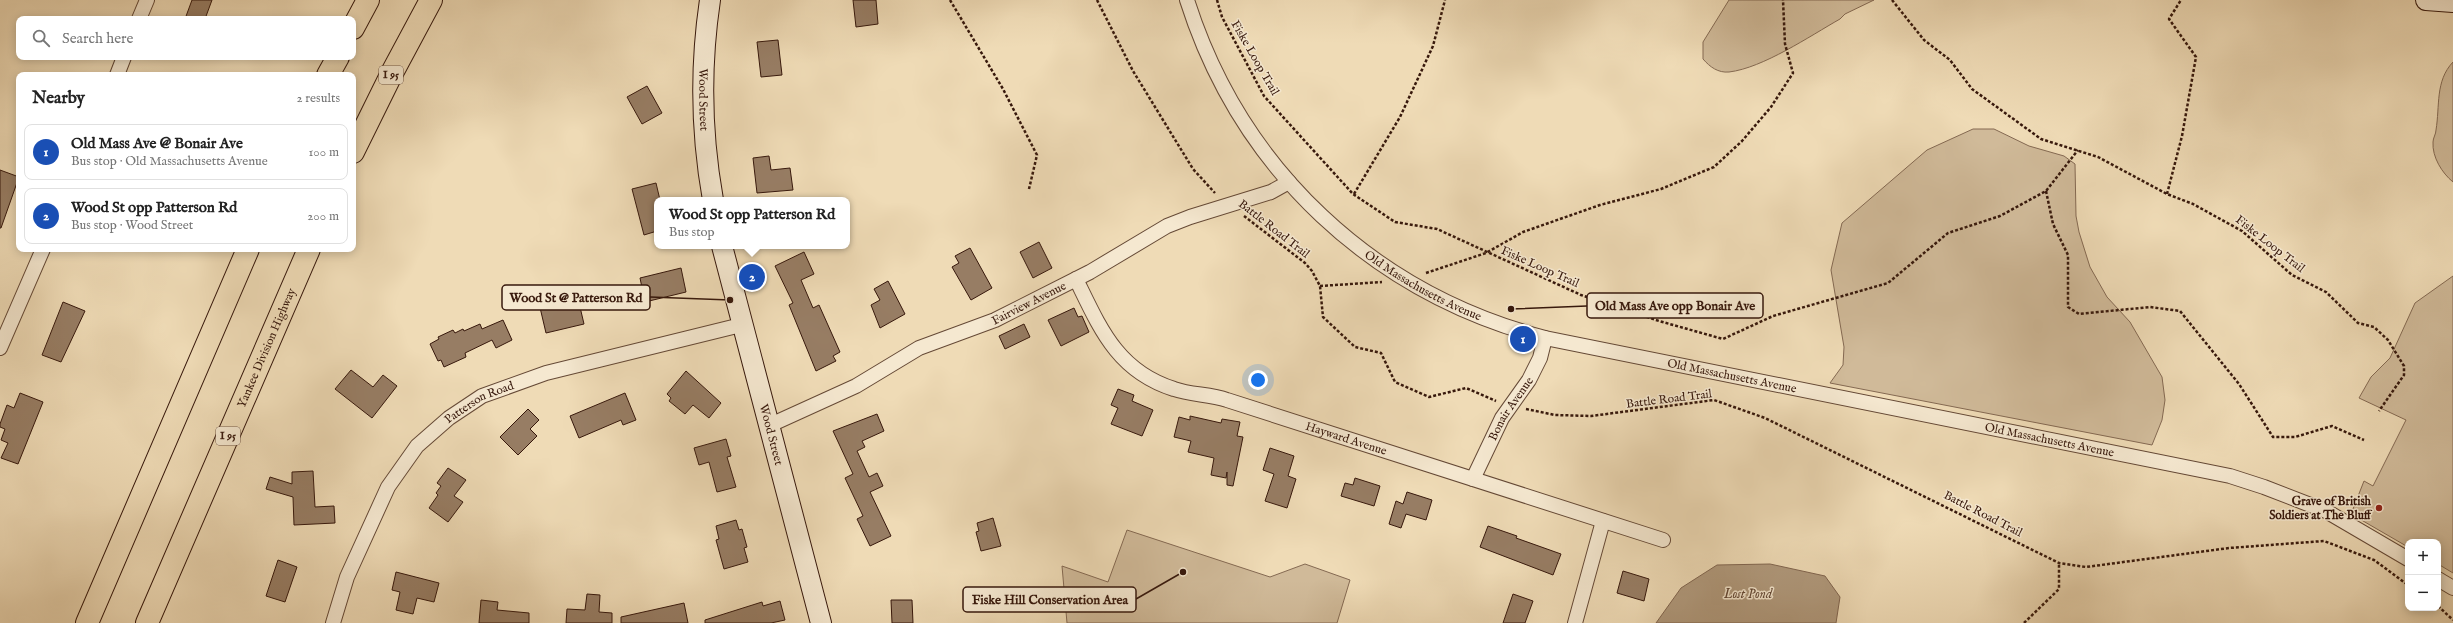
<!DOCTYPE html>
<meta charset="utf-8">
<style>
:root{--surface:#fff;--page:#f2f2f2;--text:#222;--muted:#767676;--line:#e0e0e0;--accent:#8f2418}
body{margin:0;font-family:"IM FELL English",serif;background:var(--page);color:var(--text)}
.controls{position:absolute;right:12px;bottom:12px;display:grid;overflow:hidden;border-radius:8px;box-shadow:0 2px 10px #0003}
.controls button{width:36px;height:36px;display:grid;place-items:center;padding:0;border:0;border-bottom:1px solid var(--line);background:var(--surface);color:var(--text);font:20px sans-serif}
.you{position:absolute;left:1258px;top:380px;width:14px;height:14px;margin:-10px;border:3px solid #fff;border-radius:50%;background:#1a73e8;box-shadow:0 0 0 6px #1a73e833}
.badge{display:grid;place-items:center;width:26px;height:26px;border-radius:50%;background:var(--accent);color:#fff;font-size:13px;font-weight:700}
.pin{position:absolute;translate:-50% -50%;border:2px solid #fff;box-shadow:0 1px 4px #0006}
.popup{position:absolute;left:654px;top:197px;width:196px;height:52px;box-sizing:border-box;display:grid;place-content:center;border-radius:8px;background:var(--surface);filter:drop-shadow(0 1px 3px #0005);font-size:13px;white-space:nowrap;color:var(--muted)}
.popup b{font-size:15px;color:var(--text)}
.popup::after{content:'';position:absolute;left:50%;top:100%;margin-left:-8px;border:8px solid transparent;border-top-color:var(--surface)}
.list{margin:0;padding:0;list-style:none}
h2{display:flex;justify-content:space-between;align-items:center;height:52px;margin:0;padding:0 16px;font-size:17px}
h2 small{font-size:13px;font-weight:400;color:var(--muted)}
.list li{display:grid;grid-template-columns:26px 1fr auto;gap:12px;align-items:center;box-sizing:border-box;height:56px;margin:0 8px 8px;padding:0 8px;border:1px solid var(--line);border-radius:8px}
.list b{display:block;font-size:15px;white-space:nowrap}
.list p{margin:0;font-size:13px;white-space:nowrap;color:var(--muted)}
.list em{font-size:13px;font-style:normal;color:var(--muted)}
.icon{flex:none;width:22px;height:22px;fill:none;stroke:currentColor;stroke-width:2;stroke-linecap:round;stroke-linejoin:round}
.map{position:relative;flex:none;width:2453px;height:623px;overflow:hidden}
.search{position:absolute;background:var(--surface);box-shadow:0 2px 10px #0003;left:16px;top:16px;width:340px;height:44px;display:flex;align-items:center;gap:10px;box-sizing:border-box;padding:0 14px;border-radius:8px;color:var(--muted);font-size:15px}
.panel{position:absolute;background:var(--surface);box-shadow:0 2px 10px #0003;left:16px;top:72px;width:340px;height:180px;border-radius:8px}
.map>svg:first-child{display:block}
.green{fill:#d0ba99;stroke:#846952}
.water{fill:#b0997c;stroke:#80654f}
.building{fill:#977d64;stroke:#37180c}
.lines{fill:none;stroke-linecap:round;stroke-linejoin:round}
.street-casing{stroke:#654936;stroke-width:16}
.secondary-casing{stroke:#37180c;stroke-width:22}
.highway-casing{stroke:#37180c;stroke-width:24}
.path{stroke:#37180c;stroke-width:2.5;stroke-dasharray:3 2;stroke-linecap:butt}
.street{stroke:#f5e8d0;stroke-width:14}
.secondary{stroke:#f5e8d0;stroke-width:20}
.highway{stroke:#efdbb6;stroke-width:22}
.poi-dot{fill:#8f2418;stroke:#f5e8d0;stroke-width:1.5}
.labels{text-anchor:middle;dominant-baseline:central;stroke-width:3;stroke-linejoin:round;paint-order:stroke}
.shield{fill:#f5e8d0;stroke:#705647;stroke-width:1}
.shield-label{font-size:11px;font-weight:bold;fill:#37180c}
.street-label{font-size:12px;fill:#37180c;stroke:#f5e8d0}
.poi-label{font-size:12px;font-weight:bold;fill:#37180c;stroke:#f5e8d0;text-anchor:end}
.water-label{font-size:13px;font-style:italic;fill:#614533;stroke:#f5e8d0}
.leader{fill:none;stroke:#37180c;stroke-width:1.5}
.callout-dot{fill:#37180c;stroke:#f5e8d0;stroke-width:1.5}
.callout{fill:#f5e8d0;stroke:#37180c;stroke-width:1.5}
.callout-label{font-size:13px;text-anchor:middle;font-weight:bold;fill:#37180c}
</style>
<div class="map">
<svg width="2453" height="623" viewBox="0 0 2453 623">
<rect width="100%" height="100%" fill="#efdbb6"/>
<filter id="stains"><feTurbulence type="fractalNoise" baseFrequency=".005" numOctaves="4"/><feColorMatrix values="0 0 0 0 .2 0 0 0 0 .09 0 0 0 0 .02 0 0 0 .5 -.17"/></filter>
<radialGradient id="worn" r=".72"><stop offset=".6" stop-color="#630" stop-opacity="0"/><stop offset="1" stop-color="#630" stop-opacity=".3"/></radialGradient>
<g class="green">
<path d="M 1729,0 L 1874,0 L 1845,14 L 1840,19 C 1810,36 1763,68 1729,72 C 1718,73 1710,67 1703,59 L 1703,42 Z"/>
<path d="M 2453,62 L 2453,182 C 2442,173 2432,157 2433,142 C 2433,138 2436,134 2436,130 C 2440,106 2435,81 2453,62 Z"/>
<polygon points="1973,129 1994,129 2029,146 2064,156 2075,164 2076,216 2079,232 2090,267 2107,297 2130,322 2162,377 2165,400 2162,420 2152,445 1830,383 1843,365 1844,347 1831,270 1842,223 1927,150"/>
<polygon points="2453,276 2453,573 2438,564 2438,542 2408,542 2408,547 2351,514 2364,481 2373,486 2406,420 2359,398 2371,377 2390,358 2415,303"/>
<polygon points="1127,530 1270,577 1305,564 1350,580 1337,623 1067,623 1062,566 1108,582"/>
</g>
<polygon class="water" points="1770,564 1825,576 1840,597 1836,623 1656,623 1681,588 1717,565"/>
<g class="building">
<polygon points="192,0 212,0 205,19 185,19"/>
<polygon points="853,0 876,0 878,24 856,27"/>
<polygon points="778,40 782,75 761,77 757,42"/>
<polygon points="647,86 662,113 642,124 627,97"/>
<polygon points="769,156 771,170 790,168 793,190 757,193 753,158"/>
<polygon points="0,170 19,177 1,228 0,228"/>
<polygon points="656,183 660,200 657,200 657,231 644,235 632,189"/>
<polygon points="1039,242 1052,268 1033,278 1020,252"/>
<polygon points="970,248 992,288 971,300 952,267 959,263 955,256"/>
<polygon points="804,252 814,274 801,280 813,308 819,305 840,352 833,356 836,361 816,371 789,305 793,303 775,266"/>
<polygon points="681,268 686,292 645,302 640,278"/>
<polygon points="888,281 905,314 880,328 871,305 880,300 874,289"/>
<polygon points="576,290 584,324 546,333 538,299"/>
<polygon points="63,302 85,311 61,362 42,355"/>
<polygon points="1074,308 1078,317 1082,316 1089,332 1061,346 1048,320"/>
<polygon points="503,320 512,340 496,348 492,340 465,353 466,357 444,367 441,360 438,361 430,344 439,339 438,337 453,330 455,333 463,329 464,331 480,324 482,329"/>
<polygon points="1024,324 1030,337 1005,349 999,336"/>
<polygon points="351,370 373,387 383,375 397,386 372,418 335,389"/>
<polygon points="686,371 721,403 709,418 693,405 685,414 669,401 671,398 667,394"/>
<polygon points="1118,389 1134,395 1132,401 1153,410 1142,436 1111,424 1118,408 1111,405"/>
<polygon points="20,393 43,402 18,464 1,458 8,443 1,440 5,429 0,427 0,424 7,405 14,408"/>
<polygon points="625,393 636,420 623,425 621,420 579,438 570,416"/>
<polygon points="528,409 539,420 530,429 537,436 518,455 500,437"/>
<polygon points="877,414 884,431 862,441 865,447 857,451 869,477 877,473 883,486 870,492 891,536 870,546 857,519 863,516 845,478 853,474 833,431"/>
<polygon points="1190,416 1221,423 1222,419 1240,422 1237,436 1243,437 1233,486 1227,485 1227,472 1226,478 1211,475 1214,458 1188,452 1191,441 1174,437 1179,417 1190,420"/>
<polygon points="726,439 731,456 727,457 736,487 717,492 709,462 699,465 694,448"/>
<polygon points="1270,448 1294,456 1288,476 1296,479 1287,508 1265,501 1274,474 1263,470"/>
<polygon points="448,468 466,480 454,496 463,502 448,522 429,508 438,495 436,493 441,486 437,483"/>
<polygon points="313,471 315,507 334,506 335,523 294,525 293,497 266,489 270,477 292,484 292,472"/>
<polygon points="1355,478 1380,486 1374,506 1341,496 1345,483 1353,485"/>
<polygon points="1407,492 1432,500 1426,520 1406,514 1401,528 1389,524 1396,501 1403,504"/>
<polygon points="993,518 1001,546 981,551 976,532 979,531 977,523"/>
<polygon points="736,520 739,530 742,529 747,547 744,548 748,562 724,569 716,540 719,539 716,526"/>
<polygon points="1488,526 1517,536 1516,538 1561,554 1553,575 1480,547"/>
<polygon points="278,560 297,567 285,602 266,596"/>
<polygon points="1623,571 1649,579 1644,601 1617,593"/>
<polygon points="396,572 439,583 434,602 417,598 413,614 396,610 400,592 392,590"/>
<polygon points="587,594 600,595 599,612 612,613 612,623 566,623 567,609 585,610"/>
<polygon points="1513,594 1533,601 1525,623 1503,623"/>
<polygon points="481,600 498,602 497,610 529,613 529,623 479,623"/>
<polygon points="891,600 912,600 913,623 892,623"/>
<polygon points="780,601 785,620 771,623 705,623 705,620 762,602 763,606"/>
<polygon points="684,603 688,623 621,623 621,617"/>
</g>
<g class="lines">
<g class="street-casing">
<g id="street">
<path id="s1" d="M 1187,0 C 1241,170 1373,293 1545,338 L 2230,476 L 2264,487 L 2326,511 L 2408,559"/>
<polyline points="139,19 147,0"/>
<polyline points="117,75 124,57"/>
<path id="s2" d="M 1076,279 C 1100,328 1117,371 1174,389 C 1191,395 1210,394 1227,400 L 1663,540"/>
<polyline points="0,348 43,249"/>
<path id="s3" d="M 768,426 L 856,386 L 919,348 L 995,320 L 1090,272 L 1167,226 L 1190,217 L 1271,192 L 1289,182"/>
<path id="s4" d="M 1473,479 L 1502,418 L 1529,380 L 1540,358 L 1545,338"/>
<polyline points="2438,579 2453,588"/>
<path id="s5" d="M 333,623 L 347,577 L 388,487 L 417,446 L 449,418 L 482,396 L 546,373 L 741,325"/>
<polyline points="1575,623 1603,521"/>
</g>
</g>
<g class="secondary-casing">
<g id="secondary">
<path id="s6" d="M 710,0 C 700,67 701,133 713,200"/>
<polyline points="2426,0 2453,2"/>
<path id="s7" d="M 722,246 L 821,623"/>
</g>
</g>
<g class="highway-casing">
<g id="highway">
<polyline points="353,28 368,0"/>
<polyline points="328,75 338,57"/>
<polyline points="353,152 393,71 431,0"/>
<polyline points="87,623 248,249"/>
<path id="s8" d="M 147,623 L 309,249"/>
</g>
</g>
<g class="path">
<polyline points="950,0 1003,89 1037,155 1029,189"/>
<polyline points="1097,0 1133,71 1193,169 1215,193"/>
<polyline points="1217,0 1222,17 1264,96 1353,194 1395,222 1437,229 1581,295 1659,321 1723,339 1773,316 1888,283 1948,233 2000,216 2046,191 2078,150"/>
<polyline points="1892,0 1924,40 1950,60 1972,89 2041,139 2098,157 2167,194 2193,204 2242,231 2292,275 2326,292 2358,323 2374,327 2388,340 2404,366 2404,375 2379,411"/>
<polyline points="2046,191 2053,224 2068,255 2068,307 2079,314 2150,307 2180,311 2239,384 2273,437 2295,437 2332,426 2364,440"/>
<polyline points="1354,194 1400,117 1433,46 1445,0"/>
<polyline points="2167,194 2182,136 2196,57 2169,19 2181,0"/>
<polyline points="1244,216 1305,263 1312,271 1320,286 1323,317 1355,347 1381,353 1395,382 1429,397 1466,388 1496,401"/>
<polyline points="1426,273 1486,253 1523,232 1600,205 1661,189 1714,167 1742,141 1771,107 1793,73 1785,44 1783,0"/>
<polyline points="1320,286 1382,282"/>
<polyline points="1526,409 1555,415 1591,416 1714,400 1765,418 2059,563 2086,567 2229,548 2324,541 2374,560 2408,585"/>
<polyline points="2438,606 2453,620"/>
<polyline points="2024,623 2059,589 2059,563"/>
</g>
<use href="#street" class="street"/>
<use href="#secondary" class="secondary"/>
<use href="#highway" class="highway"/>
</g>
<circle class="poi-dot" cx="2379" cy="508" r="4"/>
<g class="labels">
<g class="shield">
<rect x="379" y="66" width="24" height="18" rx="3"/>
<rect x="216" y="427" width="24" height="18" rx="3"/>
</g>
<g class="shield-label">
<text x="391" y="75">I 95</text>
<text x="228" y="436">I 95</text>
</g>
<g class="street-label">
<text transform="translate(1255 58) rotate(60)">Fiske Loop Trail</text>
<text stroke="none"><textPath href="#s6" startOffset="100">Wood Street</textPath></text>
<text transform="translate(1274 229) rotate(38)">Battle Road Trail</text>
<text transform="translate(2270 244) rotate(38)">Fiske Loop Trail</text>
<text transform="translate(1540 267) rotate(24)">Fiske Loop Trail</text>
<text stroke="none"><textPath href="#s1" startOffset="381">Old Massachusetts Avenue</textPath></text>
<text stroke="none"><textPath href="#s3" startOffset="289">Fairview Avenue</textPath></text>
<text stroke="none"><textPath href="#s8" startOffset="300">Yankee Division Highway</textPath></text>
<text stroke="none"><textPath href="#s1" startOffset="705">Old Massachusetts Avenue</textPath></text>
<text transform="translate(1669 399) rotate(-7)">Battle Road Trail</text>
<text stroke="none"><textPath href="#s5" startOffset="274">Patterson Road</textPath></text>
<text stroke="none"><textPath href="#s4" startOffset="80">Bonair Avenue</textPath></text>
<text stroke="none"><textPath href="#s7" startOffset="195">Wood Street</textPath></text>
<text stroke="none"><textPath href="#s2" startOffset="332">Hayward Avenue</textPath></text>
<text stroke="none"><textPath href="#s1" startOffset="1029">Old Massachusetts Avenue</textPath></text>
<text transform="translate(1983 514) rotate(27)">Battle Road Trail</text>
</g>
<g class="poi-label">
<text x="2371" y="501">Grave of British<tspan x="2371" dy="14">Soldiers at The Bluff</tspan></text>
</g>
<g class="water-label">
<text x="1748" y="594">Lost Pond</text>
</g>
</g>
<path class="leader" d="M730 300L650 297M1511 309L1587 306M1183 572L1136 599"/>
<g class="callout-dot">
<circle cx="730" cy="300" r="4"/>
<circle cx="1511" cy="309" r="4"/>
<circle cx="1183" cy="572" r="4"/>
</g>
<g class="callout">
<rect x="502" y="285" width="148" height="25" rx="4"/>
<rect x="1587" y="293" width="176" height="25" rx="4"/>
<rect x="963" y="587" width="173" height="25" rx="4"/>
</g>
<g class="callout-label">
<text x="576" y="302">Wood St @ Patterson Rd</text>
<text x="1675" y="310">Old Mass Ave opp Bonair Ave</text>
<text x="1050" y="604">Fiske Hill Conservation Area</text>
</g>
<rect width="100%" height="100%" filter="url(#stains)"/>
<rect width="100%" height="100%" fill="url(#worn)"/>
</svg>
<div class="controls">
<button>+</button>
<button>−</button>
</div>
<div class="you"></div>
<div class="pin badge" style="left:1523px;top:339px;background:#1a4fb4">1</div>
<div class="pin badge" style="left:752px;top:277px;background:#1a4fb4">2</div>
<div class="popup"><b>Wood St opp Patterson Rd</b>Bus stop</div>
<div class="search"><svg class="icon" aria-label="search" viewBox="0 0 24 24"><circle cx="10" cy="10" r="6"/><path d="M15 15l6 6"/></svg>Search here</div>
<section class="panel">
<h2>Nearby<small>2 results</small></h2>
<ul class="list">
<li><span class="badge" style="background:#1a4fb4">1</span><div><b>Old Mass Ave @ Bonair Ave</b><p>Bus stop · Old Massachusetts Avenue</p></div><em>100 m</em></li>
<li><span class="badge" style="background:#1a4fb4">2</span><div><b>Wood St opp Patterson Rd</b><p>Bus stop · Wood Street</p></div><em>200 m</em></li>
</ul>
</section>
</div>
